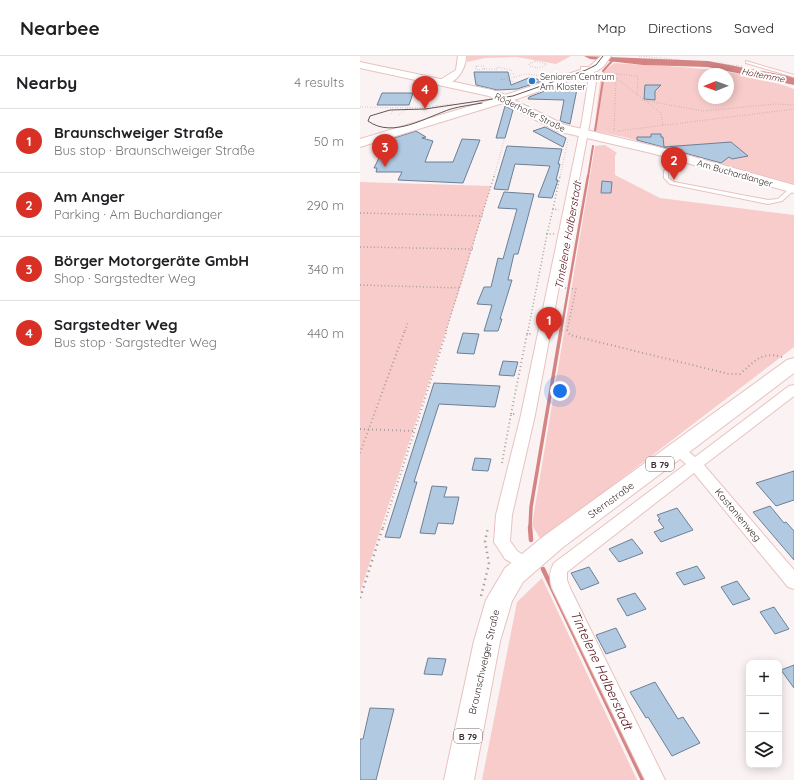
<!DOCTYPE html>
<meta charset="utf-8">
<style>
:root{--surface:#fff;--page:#f2f2f2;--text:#202124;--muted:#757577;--line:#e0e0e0;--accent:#d93025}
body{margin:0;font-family:Quicksand,sans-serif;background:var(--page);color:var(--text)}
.controls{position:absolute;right:12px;bottom:12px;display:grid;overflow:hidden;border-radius:8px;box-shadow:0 2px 10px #0003}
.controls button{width:36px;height:36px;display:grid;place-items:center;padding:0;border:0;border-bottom:1px solid var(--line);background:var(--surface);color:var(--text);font:20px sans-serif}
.compass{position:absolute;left:338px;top:12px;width:36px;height:36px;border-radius:50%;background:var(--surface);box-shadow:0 2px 10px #0003;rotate:269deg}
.you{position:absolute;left:200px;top:335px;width:14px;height:14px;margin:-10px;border:3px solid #fff;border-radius:50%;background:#1a73e8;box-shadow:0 0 0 6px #1a73e833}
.badge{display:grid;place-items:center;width:26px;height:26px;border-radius:50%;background:var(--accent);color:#fff;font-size:13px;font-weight:700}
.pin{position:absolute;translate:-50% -33px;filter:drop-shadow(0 1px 2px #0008)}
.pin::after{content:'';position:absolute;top:21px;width:14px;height:12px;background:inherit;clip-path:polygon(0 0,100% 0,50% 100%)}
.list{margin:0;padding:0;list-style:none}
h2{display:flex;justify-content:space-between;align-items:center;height:52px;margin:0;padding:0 16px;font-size:17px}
h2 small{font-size:13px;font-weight:400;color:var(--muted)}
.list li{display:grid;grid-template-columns:26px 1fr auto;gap:12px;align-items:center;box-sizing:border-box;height:64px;padding:0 16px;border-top:1px solid var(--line)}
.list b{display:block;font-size:15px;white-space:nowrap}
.list p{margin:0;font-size:13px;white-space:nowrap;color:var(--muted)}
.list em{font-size:13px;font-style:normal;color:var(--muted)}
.icon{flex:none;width:22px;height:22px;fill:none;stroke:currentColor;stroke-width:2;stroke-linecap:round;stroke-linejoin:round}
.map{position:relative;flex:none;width:434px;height:724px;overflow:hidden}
header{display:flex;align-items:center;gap:24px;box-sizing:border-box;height:56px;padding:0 20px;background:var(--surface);border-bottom:1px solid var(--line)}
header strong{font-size:19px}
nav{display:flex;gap:22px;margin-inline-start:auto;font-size:14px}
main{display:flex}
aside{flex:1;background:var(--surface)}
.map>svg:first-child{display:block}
.green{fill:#f8ccca;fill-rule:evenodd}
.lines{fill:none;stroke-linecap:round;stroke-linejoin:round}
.stream-far3{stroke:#d58483;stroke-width:2}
.stream-far2{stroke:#d58483;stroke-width:2.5}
.stream-far1{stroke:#d58483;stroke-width:3.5}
.stream{stroke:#d58483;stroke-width:4.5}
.river{fill:#d58483;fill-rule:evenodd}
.building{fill:#b2c9e2;stroke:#6b8097}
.lane-casing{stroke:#e8c2c0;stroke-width:2}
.street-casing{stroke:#e8c2c0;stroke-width:2}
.secondary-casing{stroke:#e8c2c0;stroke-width:2}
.primary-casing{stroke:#e8c2c0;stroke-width:2}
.path-far3{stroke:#a99e9e;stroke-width:1;stroke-dasharray:0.5 2;stroke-linecap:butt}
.path-far2{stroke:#a99e9e;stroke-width:1.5;stroke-dasharray:1 2.5;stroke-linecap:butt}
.path-far1{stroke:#a99e9e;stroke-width:2;stroke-dasharray:1 3;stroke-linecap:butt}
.path{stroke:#a99e9e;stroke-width:2.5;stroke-dasharray:1.5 4;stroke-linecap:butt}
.lane{fill:#fff;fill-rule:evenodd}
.street{fill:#fff;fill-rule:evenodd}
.secondary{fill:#fff;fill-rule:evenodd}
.primary{fill:#fff;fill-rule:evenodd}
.tram{stroke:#635554;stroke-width:1}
.poi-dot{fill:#2779c8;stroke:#fff;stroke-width:1.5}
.labels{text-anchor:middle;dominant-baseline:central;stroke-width:4;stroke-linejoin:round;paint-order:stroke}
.far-water-label{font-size:9px;font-style:italic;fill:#591017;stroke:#fff}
.far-poi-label{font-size:9px;fill:#3b2c2b;stroke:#fff;text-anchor:start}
.far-street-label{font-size:9px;fill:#3b2c2b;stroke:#fff}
.shield{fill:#fff;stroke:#766b6b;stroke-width:1}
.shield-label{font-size:9px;font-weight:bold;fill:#3b2c2b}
.street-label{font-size:10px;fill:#3b2c2b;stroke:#fff}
.water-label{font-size:11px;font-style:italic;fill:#591017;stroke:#fff}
.near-water-label{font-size:13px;font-style:italic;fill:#591017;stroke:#fff}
</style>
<header>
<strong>Nearbee</strong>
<nav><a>Map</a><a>Directions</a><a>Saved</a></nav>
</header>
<main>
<aside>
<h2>Nearby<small>4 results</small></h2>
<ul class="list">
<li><span class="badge">1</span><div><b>Braunschweiger Straße</b><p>Bus stop · Braunschweiger Straße</p></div><em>50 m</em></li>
<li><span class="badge">2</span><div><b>Am Anger</b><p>Parking · Am Buchardianger</p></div><em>290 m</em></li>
<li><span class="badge">3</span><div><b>Börger Motorgeräte GmbH</b><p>Shop · Sargstedter Weg</p></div><em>340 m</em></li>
<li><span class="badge">4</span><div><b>Sargstedter Weg</b><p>Bus stop · Sargstedter Weg</p></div><em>440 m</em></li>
</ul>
</aside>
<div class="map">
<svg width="434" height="724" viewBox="0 0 434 724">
<rect width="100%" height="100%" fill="#fbf3f3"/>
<g class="green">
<polygon points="107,0 211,0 196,8 157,1 125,2 107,6"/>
<path d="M 254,7 C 315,11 376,11 434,33 L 434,129 L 264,81 L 234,75 L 241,18 ZM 344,18 L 368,18 L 368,42 L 344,42 Z"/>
<polygon points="245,89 257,97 255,100 255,119 300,142 434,159 434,291 181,484 172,469 235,90"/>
<polygon points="0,126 131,130 100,232 0,536"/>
<polygon points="182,522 277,724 122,724 157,546"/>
</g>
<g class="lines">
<g class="stream-far3">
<polyline points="243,15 253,4"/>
<polyline points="235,75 244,18"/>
<polyline points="228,121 233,90"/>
</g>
<polyline class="stream-far2" points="201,275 228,120"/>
<polyline class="stream-far1" points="170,472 171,451 201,274"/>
<g class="stream">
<polyline points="170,471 171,484"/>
<polyline points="183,513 283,724"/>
</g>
<polygon class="river" points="224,0 348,5 434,21 434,29 348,11 283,9 230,3"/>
</g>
<g class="building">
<polygon points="114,16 148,16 151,29 171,21 182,25 157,33 137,34 116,29"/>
<polygon points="285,29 301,29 295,35 295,44 284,43"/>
<polygon points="198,30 217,33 210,68 200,65 204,44 168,43 169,41"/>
<polygon points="22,37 53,37 49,49 17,49"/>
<polygon points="145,50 153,54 145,82 136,82"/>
<polygon points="185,71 206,82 203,91 173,75"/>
<polygon points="56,75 66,81 62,82 73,85 65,106 93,106 102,83 120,84 103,127 38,124 42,116 16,116 17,112 14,112 28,84"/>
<polygon points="291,78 301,78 301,81 303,81 304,91 371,86 388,100 372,103 369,101 361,107 277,84 277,81 291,81"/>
<polygon points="147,90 202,93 198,108 200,108 196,124 198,124 192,142 178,141 190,110 155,108 148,134 134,133"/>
<polygon points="242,125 252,126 251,137 241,137"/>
<polygon points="144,136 174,138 158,198 154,198 148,224 152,224 140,263 142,263 138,275 124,275 132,249 117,248 124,231 131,231 138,202 143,203 157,153 138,152"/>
<polygon points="103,277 119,278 114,298 97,297"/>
<polygon points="143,305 158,306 154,320 139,319"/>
<polygon points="74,327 140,330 135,351 79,348 54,426 57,426 40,482 25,481"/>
<polygon points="115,402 131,403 128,415 112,414"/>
<polygon points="434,415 434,444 416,450 396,427"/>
<polygon points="72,430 87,431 84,441 99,441 93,468 78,467 75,478 60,477"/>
<polygon points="410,450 424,467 426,466 434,475 434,504 393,456"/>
<polygon points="317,452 333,474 301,486 294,476 304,472 298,464 300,463 297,459"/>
<polygon points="272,483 283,497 259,506 249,493"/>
<polygon points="337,510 345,522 324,529 316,517"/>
<polygon points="229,511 239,527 221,534 211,517"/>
<polygon points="377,525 390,543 373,549 361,531"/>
<polygon points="275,537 286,553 267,560 257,543"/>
<polygon points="414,551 429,573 415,578 400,556"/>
<polygon points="256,572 266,591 246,598 236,579"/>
<polygon points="68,602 86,603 82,619 64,618"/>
<polygon points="434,609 434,632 421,614"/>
<polygon points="295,626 318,663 323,661 340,687 312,700 288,661 286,662 270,636"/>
<polygon points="10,652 34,653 16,724 0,724 0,683 3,683"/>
</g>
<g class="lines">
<g class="lane-casing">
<g id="lane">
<polygon points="386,5 434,19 434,21 386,7"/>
<polygon points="321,101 325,102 308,115 308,122 314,126 408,144 418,143 430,132 434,132 434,134 422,145 408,148 310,128 304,122 304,115"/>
</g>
</g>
<g class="street-casing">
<g id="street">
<path d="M 98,0 L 106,0 C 106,13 95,31 80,28 L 80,24 L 96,14 Z"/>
<polygon points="221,11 227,11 237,19 230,65 175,359 152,459 150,485 157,495 171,504 173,508 171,512 165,514 145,503 134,486 136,459 161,359 222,65 229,20 221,15"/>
<path d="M 434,329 L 434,340 L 344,409 L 434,514 L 434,533 L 428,531 L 334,417 L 207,516 L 207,524 L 210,532 L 305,724 L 285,724 L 192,532 C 189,523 189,516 194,507 L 326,408 L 311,395 L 313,392 C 322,389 328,395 335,401 L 429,330 Z"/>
</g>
</g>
<g class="secondary-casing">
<polygon id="secondary" points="241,0 251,0 244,10 237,15 154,44 205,69 298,91 434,129 434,137 291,97 197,75 143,47 0,91 0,83 134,43 129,40 0,12 0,6 132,34 145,39 229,11"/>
</g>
<g class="primary-casing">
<polygon id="primary" points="434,302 434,317 202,492 163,526 152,545 140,585 114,724 84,724 114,585 126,544 145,512 184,480 427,304"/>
</g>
<g class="path-far3">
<polyline points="279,0 382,10"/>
<polygon points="175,5 187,8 180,12 169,10 169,8"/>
<polygon points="116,10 124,10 124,13 116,14"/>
<polyline points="137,11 154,15"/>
<polyline points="124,13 138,13"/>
<polyline points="244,17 278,20 277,40"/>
<polyline points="148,18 154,18"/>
<polyline points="251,18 301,57 303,69"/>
<polygon points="142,23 145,23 140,24"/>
<polyline points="147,23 165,18 183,20"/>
<polyline points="148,24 154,26"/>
<polyline points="282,44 343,55 416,48 434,49"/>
<polyline points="0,51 57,52 94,48"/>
<polyline points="31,58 34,52"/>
<polyline points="39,59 50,51"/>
<polyline points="254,75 256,22"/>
<polyline points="258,75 434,53"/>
<polyline points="134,121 144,84"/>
<polyline points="200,121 208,84"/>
</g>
<g class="path-far2">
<polyline points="193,153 200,120"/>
<polyline points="0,157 123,160"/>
<polyline points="187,178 193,153 199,154"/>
<polyline points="0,191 113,193"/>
<polyline points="0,229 100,232"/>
<polyline points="205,232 216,233 207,275"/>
<polyline points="45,275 48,266"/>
<polyline points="86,275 134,120"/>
<polyline points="168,275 187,178 194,178"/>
</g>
<g class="path-far1">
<path d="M 207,274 L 210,279 L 369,318 L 380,318 C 395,305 401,295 422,301"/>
<polyline points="167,278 168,274"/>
<polyline points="151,358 167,278 173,278"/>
<polyline points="0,373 54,375"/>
<polyline points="0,397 45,274"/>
<polyline points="142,407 151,358 157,358"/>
<polyline points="23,472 87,274"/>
</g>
<g class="path">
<polyline points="121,540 129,508 125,485 128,472"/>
<polyline points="0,542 23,471"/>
</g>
<use href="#lane" class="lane"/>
<use href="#street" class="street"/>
<use href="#secondary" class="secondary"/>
<use href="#primary" class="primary"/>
<path class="tram" d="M 122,47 C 112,49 101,50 91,53 C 66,61 33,83 8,65 L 10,60 L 30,54 L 65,53 L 153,40 L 226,14 L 236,9 L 243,0"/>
</g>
<circle class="poi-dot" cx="172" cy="25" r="4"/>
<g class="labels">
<g class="far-water-label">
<text transform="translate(403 19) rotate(11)">Holtemme</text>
</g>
<g class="far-poi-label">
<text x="180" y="20">Senioren Centrum<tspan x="180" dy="10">Am Kloster</tspan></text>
</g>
<g class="far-street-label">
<text transform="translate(170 56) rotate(26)">Röderhofer Straße</text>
<text transform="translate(375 117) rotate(16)">Am Buchardianger</text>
</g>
<g class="shield">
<rect x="286" y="401" width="28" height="14" rx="3"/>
<rect x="94" y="673" width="28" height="14" rx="3"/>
</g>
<g class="shield-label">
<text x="300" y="408">B 79</text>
<text x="108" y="680">B 79</text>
</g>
<g class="street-label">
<text transform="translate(251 444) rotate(-36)">Sternstraße</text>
<text transform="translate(378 459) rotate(50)">Kastanienweg</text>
<text transform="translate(124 606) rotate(-77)">Braunschweiger Straße</text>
</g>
<g class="water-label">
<text transform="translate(208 179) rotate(-80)">Tintelene Halberstadt</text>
</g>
<g class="near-water-label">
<text transform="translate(242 614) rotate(65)">Tintelene Halberstadt</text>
</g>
</g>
</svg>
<div class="controls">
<button>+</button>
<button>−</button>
<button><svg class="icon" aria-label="layers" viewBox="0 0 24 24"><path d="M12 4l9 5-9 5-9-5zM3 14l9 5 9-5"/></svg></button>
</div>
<svg class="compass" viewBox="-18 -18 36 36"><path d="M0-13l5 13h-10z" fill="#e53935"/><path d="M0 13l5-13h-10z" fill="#757577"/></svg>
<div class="you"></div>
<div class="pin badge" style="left:189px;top:284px">1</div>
<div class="pin badge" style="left:314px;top:124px">2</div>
<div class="pin badge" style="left:25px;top:111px">3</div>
<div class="pin badge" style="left:65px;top:53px">4</div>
</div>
</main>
